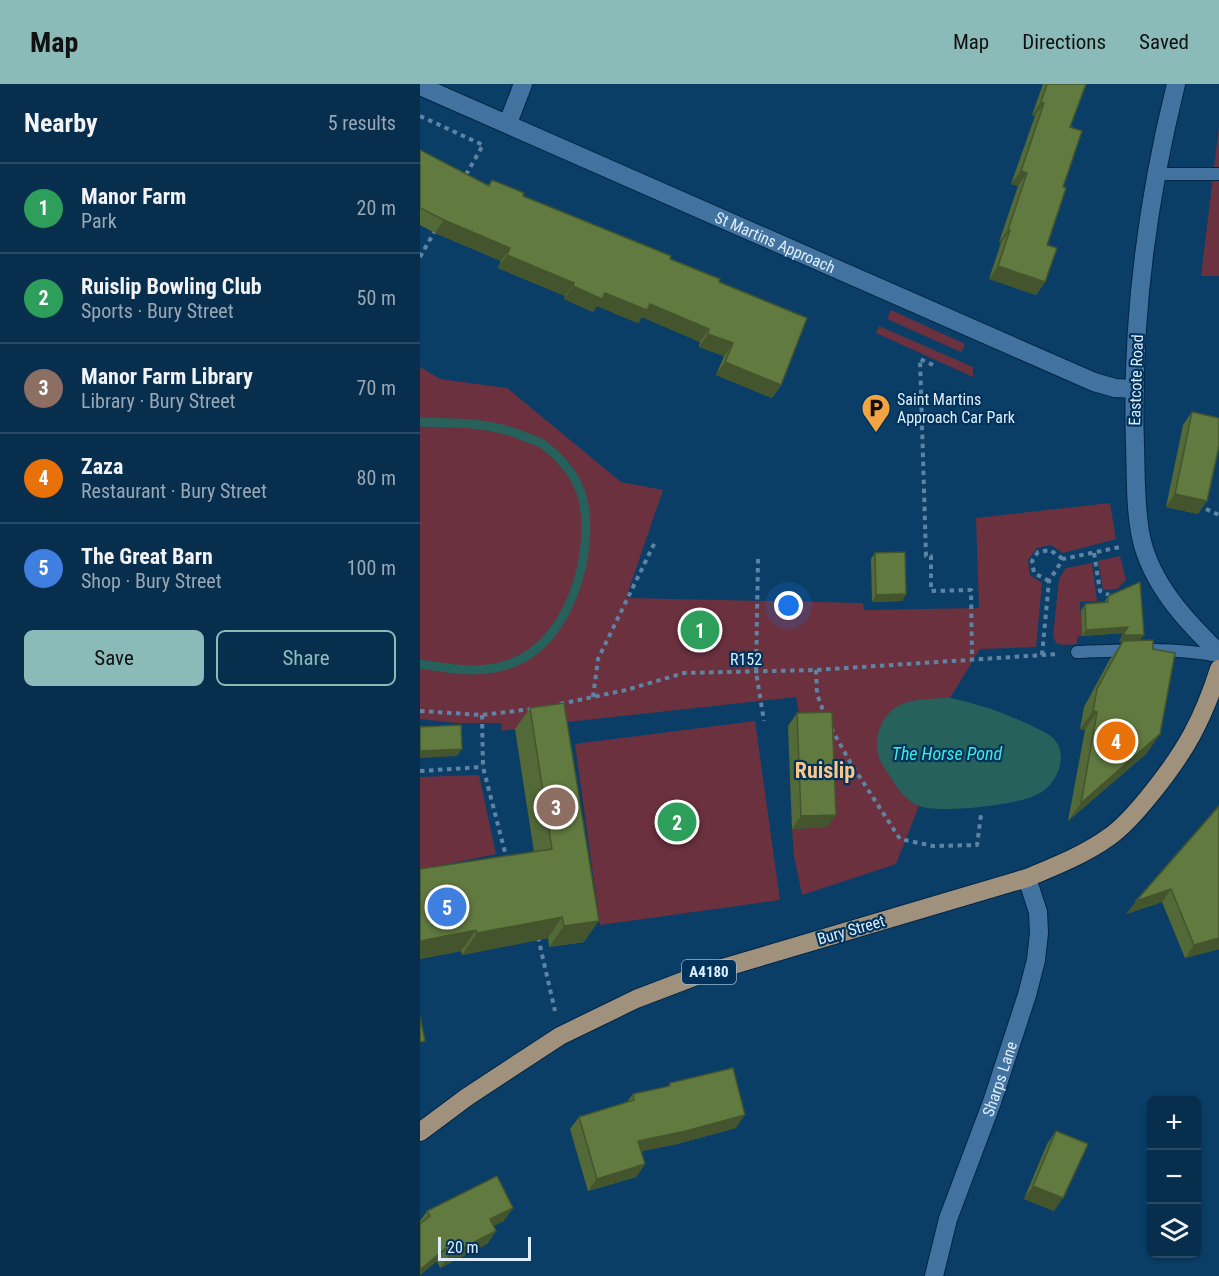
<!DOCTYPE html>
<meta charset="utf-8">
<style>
:root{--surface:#082e4d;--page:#113654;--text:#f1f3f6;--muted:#98a8b6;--line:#294a65;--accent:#8bbbb9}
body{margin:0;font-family:"Roboto Condensed",sans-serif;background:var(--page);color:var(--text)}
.controls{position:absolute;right:18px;bottom:18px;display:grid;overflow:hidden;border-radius:9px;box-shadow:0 2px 4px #0004}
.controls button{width:54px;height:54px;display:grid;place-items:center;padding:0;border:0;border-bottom:2px solid var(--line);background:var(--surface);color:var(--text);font:30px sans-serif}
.scale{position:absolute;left:18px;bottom:15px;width:93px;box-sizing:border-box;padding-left:6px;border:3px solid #dfeefd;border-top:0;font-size:16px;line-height:21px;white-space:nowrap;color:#dfeefd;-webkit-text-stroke:4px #00335b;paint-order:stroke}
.you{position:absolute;left:369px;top:522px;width:21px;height:21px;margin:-15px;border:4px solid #fff;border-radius:50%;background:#1a73e8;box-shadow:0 0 0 9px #1a73e833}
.badge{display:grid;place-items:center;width:39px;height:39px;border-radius:50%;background:var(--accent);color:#fff;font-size:20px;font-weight:700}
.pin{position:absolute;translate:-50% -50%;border:3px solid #fff;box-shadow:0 2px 6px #0006}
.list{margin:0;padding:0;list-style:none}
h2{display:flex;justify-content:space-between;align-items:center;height:78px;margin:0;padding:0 24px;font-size:26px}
h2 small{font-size:20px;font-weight:400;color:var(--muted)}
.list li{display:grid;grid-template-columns:39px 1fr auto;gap:18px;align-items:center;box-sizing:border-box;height:90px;padding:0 24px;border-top:2px solid var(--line)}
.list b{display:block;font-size:22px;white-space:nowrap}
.list p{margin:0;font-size:20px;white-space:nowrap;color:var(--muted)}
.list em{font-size:20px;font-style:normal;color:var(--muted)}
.actions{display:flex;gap:12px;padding:18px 24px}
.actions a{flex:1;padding:14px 0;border:2px solid var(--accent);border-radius:9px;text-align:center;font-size:21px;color:var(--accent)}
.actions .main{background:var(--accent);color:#111}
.icon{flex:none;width:33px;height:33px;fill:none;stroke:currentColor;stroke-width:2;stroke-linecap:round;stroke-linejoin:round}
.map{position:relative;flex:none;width:799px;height:1192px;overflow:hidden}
header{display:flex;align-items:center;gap:36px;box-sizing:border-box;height:84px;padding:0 30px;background:var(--accent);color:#111}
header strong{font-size:28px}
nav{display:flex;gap:33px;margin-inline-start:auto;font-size:21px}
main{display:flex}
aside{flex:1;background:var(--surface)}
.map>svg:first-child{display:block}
.green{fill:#6b313e}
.water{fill:#26615c}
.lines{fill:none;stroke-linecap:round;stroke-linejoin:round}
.stream{stroke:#26615c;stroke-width:9}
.lane-casing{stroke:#002443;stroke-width:14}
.street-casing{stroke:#002443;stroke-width:20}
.secondary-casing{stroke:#002443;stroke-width:20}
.primary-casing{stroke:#002443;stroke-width:20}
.path{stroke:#5f84a3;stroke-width:4;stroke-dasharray:4.5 4.5;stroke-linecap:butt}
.lane{stroke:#4273a0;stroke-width:12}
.street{stroke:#4273a0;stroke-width:18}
.secondary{stroke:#4273a0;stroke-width:18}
.primary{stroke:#a0917d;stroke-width:18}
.wall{fill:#536937}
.shaded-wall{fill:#44552d}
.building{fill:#617a40;stroke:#44552d;stroke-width:1.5}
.labels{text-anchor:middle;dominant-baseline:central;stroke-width:4.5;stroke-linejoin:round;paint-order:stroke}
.shield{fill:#00335b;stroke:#9cb6cc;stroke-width:1.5}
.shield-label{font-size:15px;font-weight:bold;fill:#dfeefd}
.street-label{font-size:16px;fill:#dfeefd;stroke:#00335b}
.poi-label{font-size:16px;fill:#dfeefd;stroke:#00335b;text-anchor:start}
.water-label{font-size:18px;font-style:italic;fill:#45e9de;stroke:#00335b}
.district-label{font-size:22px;font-weight:bold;fill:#fdc588;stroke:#00335b}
</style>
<header>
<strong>Map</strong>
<nav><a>Map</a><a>Directions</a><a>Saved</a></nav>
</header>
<main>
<aside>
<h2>Nearby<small>5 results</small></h2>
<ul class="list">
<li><span class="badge" style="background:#2e9e5b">1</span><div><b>Manor Farm</b><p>Park</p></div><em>20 m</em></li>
<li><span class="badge" style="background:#2e9e5b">2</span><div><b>Ruislip Bowling Club</b><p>Sports · Bury Street</p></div><em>50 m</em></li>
<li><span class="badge" style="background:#8d6e63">3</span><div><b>Manor Farm Library</b><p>Library · Bury Street</p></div><em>70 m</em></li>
<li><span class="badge" style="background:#e8710a">4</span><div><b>Zaza</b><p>Restaurant · Bury Street</p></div><em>80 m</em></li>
<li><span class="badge" style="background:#3f7fe0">5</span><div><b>The Great Barn</b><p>Shop · Bury Street</p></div><em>100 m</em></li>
</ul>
<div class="actions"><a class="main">Save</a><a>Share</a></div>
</aside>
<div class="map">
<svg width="799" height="1192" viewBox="0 0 799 1192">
<rect width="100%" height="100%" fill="#0a3e67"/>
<g class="green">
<polygon points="799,42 799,192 781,192"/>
<polygon points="471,226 545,260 541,268 467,235"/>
<polygon points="459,242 553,283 553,293 456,249"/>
<polygon points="0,283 20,295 87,304 201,398 243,406 206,514 443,519 444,526 559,524 556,434 690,419 696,455 643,469 631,461 617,464 608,476 610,491 622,499 616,563 560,565 530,614 492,617 487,715 499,722 476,780 382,811 374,772 372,745 407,743 381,640 376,613 129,640 81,647 82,639 35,639 0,635"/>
<polygon points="700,472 706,496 697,505 683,506 678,477"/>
<polygon points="672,479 677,517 660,518 662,552 657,553 657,560 643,561 636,559 633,552 639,495 646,484"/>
<polygon points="335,637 360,816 180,841 155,660"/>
<polygon points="59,691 76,770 0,786 0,693"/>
</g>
<path class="water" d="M 530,614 C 559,620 585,629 612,642 C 620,646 629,649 635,656 C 643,666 642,679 637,690 C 629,707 614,714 597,717 C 577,722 514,730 497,721 C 486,716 478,706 472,695 C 468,689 463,683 460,676 C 453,657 459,635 476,623 C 491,614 513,615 530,614 Z"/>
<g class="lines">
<path class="stream" d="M 0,338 C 36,339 70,338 103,352 C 110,355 118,357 124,361 C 142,375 158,394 163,416 C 174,468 152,547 103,574 C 70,592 35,586 0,580"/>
<g class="lane-casing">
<g id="lane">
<polyline points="736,90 799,90"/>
<path d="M 657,568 C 705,566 752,563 799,572"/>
</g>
</g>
<g class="street-casing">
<g id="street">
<path id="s1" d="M 0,2 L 674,298 L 695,304 L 715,305"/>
<polyline points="88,39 103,0"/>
<path id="s2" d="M 514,1192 L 528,1135 L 572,1018 L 607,911 L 616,876 L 619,849 L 618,828 L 607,794"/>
</g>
</g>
<g class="secondary-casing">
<path id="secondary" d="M 756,0 C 727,117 711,241 715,362 C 716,391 715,424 721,453 C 731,500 766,537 799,569"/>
</g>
<g class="primary-casing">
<path id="primary" d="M 0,1048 L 47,1013 L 140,952 L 216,915 L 279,891 L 607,794 C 635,782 664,771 689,753 C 705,742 719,725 731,710 C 765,668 783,636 799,585"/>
</g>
<g class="path">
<polyline points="0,32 63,61 44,94"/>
<polyline points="0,173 16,145"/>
<polyline points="513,281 500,275 506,472 511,472 511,507 551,506 552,576"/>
<polyline points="786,425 799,431"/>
<polyline points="674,469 680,507 689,511"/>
<polyline points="338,475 336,588 344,637"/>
<polyline points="629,497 614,489 612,477 618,468 630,466 643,475"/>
<polyline points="622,571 629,497 643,475 700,463"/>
<polyline points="396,586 397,610 405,632"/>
<polyline points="173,613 178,575 236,456"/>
<polyline points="140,620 206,606 264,589 396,586 638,570"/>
<polyline points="0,627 62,631 112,625"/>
<polyline points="62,631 63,683 87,776"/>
<polyline points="411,644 430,678 480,755 513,762 557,761 561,731"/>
<polyline points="0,687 63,683"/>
<polyline points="118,853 135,927"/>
</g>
<use href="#lane" class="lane"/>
<use href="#street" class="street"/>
<use href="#secondary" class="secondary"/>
<use href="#primary" class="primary"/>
</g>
<g class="wall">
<polygon points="623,0 666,0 650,43 643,103 627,161 625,198 616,211 569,195 581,159 579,158 598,102 591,100 615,32 612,31"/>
<polygon points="0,66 68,101 72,96 103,112 250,175 299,198 361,301 352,314 296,291 304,272 279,263 280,258 222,233 218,239 177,222 173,228 144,215 145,212 78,184 81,177 15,149 0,141"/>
<polygon points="772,328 778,430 746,423 763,341"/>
<polygon points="455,469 486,510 482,517 452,518 451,475"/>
<polygon points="688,512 720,556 727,669 648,737 665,646 660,645 664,623 690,575 702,558 699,558 703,549 662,552 661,527 665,520 684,519"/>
<polygon points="110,624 164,858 129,863 128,854 42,871 41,867 0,875 114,768 95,645"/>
<polygon points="377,629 407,743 372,745 368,642"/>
<polygon points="799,722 799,865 765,874 742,818 706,830"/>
<polygon points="250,999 316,1044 257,1060 221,1067 225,1080 216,1093 168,1107 150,1045 159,1033 207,1018 213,1010 247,1003"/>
<polygon points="636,1047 634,1127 604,1115 627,1060"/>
<polygon points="7,1127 84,1137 73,1142 76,1147 67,1160 20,1184 17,1177 0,1191 0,1137"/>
</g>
<g class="shaded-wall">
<polygon points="621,18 624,19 615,32 612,31"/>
<polygon points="601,87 607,89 598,102 591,100"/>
<polygon points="24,136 90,164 81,177 15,149"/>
<polygon points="588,146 590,146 581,159 579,158"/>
<polygon points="87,171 154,199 145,212 78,184"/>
<polygon points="578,182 625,198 616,211 569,195"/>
<polygon points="153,202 185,209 230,220 289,245 280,258 222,233 218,239 177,222 173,228 144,215"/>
<polygon points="288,250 313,259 304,272 279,263"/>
<polygon points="305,278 361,301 352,314 296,291"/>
<polygon points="755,410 787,417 778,430 746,423"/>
<polygon points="486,510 482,517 452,518 456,511"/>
<polygon points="708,543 703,549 662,552 666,546"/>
<polygon points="703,551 724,551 719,558 699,558"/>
<polygon points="673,627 677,628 665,646 660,645"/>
<polygon points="740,650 727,669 648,737 661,719"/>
<polygon points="42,665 37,672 0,674 0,667"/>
<polygon points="416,731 407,743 372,745 381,732"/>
<polygon points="751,805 742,818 706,830 716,817"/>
<polygon points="142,833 128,854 42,871 57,849"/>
<polygon points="179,837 164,858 129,863 144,842"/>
<polygon points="56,846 41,867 0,875 0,857"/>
<polygon points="799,854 799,865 765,874 774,861"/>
<polygon points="325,1031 316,1044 257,1060 209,1070 218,1057"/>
<polygon points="225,1080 216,1093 168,1107 177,1095"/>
<polygon points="613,1102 643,1114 634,1127 604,1115"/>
<polygon points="93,1124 84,1137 61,1148 70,1135"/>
<polygon points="76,1147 67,1160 20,1184 29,1171"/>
<polygon points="26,1164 17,1177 0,1191 0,1186"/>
</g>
<g class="building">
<polygon points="627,0 666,0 650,43 662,47 643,103 646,104 627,161 637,164 625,198 578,182 590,146 588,146 607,89 601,87 624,19 621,18"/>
<polygon points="0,66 69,102 72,96 104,109 103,112 251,172 250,175 300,195 299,198 387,234 361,301 305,278 313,259 288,250 289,245 230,220 227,226 185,209 182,215 153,202 154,199 87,171 90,164 24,136 0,124"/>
<polygon points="772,328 799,334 799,362 787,417 755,410"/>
<polygon points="485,468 486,510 456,511 455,469"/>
<polygon points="720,498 724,551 703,551 708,543 666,546 665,520 688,518 688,512"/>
<polygon points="733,556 733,565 755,569 740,650 661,719 677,628 673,627 677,605 703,557"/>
<polygon points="144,619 179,837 144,842 142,833 57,849 56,846 0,857 0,785 132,765 110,624"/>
<polygon points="412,628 416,731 381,732 377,629"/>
<polygon points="41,641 42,665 0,667 0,643"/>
<polygon points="799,722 799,854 774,861 751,805 716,817"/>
<polygon points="0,933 5,957 0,958"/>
<polygon points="313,984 325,1031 266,1047 218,1057 225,1080 177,1095 159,1033 214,1016 213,1010 250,1002 250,999"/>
<polygon points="636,1047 668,1060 643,1114 613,1102"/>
<polygon points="77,1092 93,1124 70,1135 76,1147 29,1171 26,1164 0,1186 0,1140 10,1132 7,1127"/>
</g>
<defs>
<g id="parking-pin" transform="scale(1.5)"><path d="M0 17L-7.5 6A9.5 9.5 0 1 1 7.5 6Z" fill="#f3a442" stroke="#00335b"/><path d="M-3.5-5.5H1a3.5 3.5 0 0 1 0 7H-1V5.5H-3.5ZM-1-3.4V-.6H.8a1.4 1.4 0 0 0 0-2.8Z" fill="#111"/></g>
</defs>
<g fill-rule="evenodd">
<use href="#parking-pin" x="456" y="324"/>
</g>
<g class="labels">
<rect class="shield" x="262" y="876" width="54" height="24" rx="4.5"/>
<g class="shield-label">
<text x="289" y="888">A4180</text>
</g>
<g class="street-label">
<text stroke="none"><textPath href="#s1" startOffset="388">St Martins Approach</textPath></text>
<text transform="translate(716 296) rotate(-88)">Eastcote Road</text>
<text x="326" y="575">R152</text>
<text transform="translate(431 846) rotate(-16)">Bury Street</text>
<text stroke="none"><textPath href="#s2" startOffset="208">Sharps Lane</textPath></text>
</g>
<g class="poi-label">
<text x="477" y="315">Saint Martins<tspan x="477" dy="18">Approach Car Park</tspan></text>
</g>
<g class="water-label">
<text x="527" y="669">The Horse Pond</text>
</g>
<g class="district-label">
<text x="405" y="686">Ruislip</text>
</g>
</g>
</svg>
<div class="controls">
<button>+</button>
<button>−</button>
<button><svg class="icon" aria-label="layers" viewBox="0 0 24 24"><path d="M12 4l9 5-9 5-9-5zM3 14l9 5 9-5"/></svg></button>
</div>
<div class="scale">20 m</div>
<div class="you"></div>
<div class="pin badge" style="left:280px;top:546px;background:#2e9e5b">1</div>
<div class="pin badge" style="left:257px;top:738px;background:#2e9e5b">2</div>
<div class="pin badge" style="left:136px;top:723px;background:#8d6e63">3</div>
<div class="pin badge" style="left:696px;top:657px;background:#e8710a">4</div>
<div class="pin badge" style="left:27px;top:823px;background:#3f7fe0">5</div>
</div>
</main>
